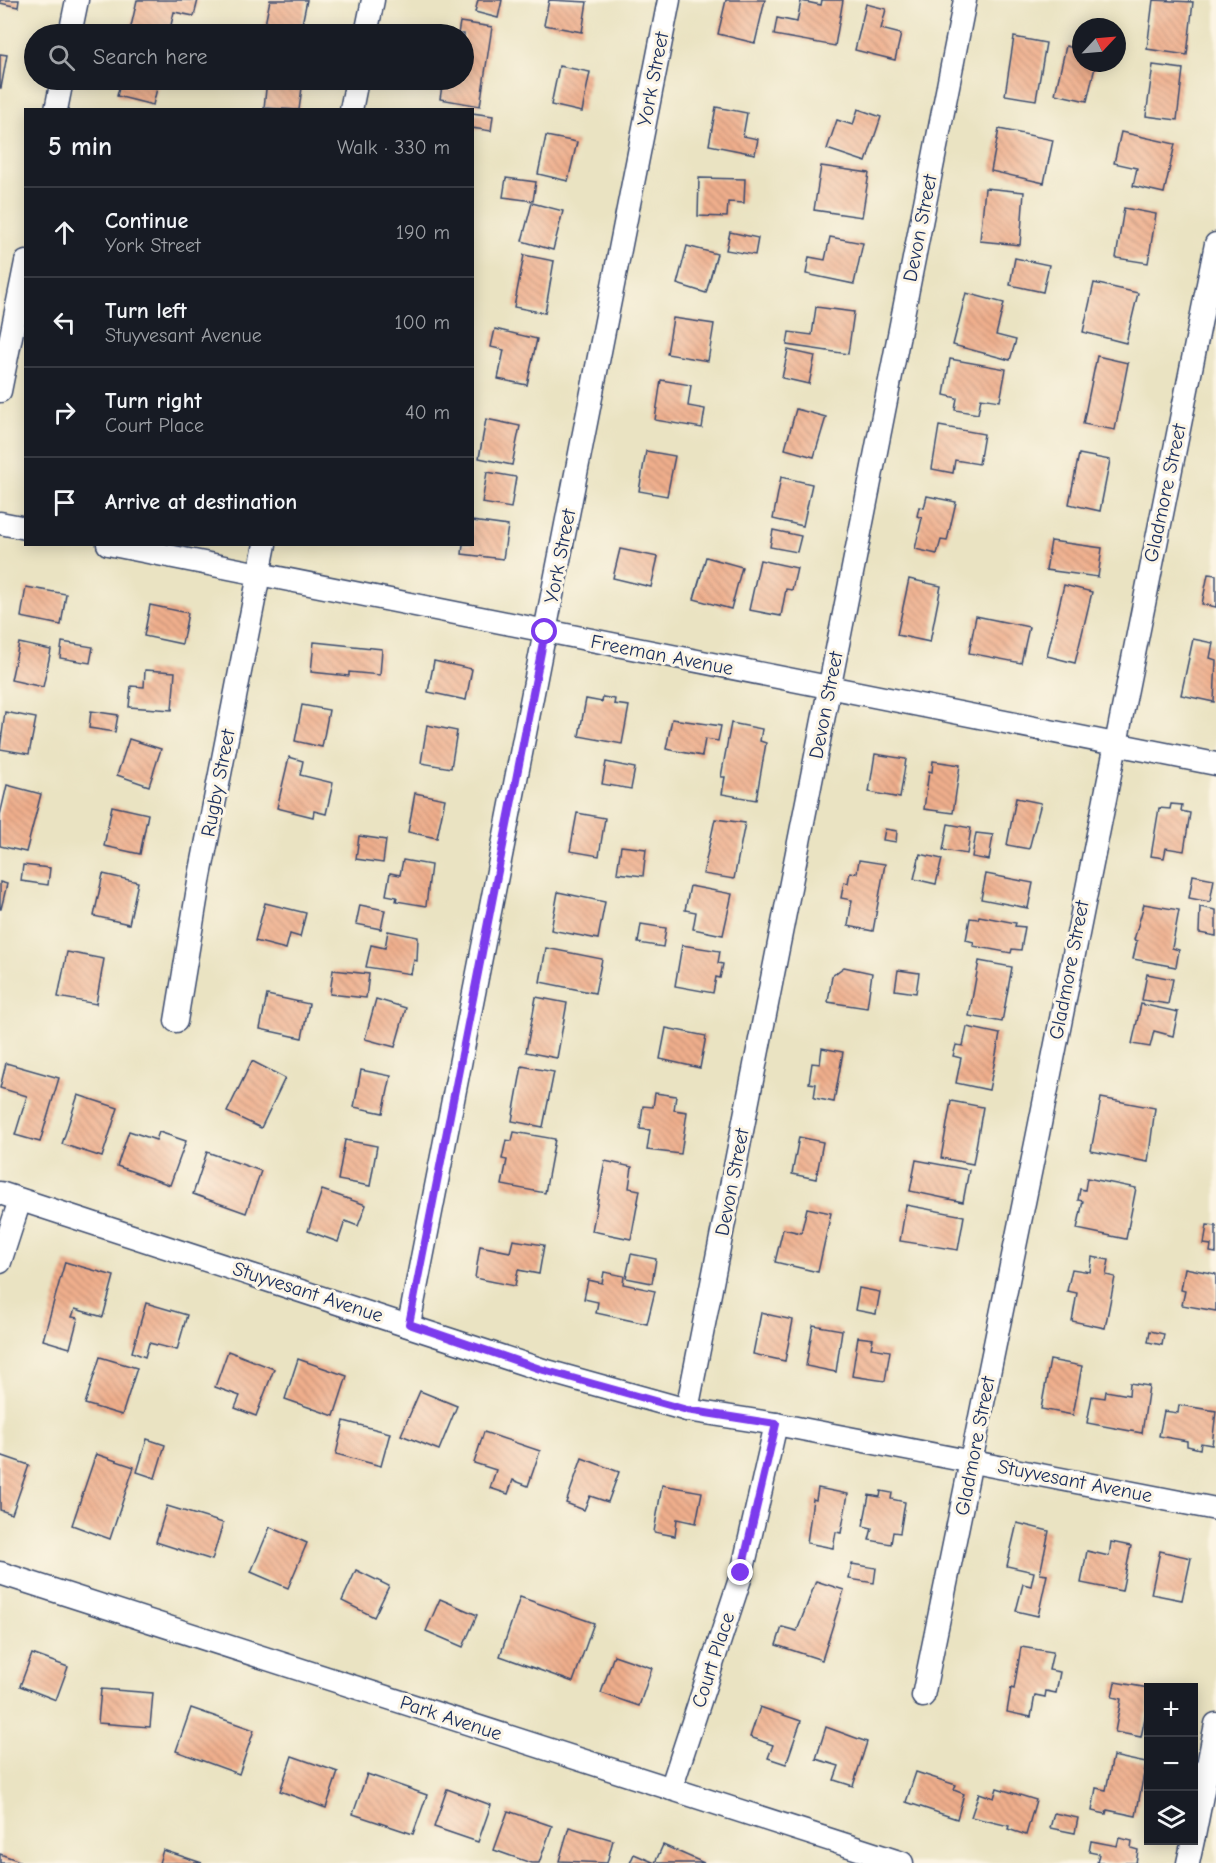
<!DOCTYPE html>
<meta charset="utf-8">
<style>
:root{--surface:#171b24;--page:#242831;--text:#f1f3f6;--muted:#9ea1a6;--line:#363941}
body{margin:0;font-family:"Comic Neue",sans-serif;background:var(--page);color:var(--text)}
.controls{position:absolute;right:18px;bottom:18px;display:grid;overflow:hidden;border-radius:0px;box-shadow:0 3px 15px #0003}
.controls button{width:54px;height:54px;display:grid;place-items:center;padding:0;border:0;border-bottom:2px solid var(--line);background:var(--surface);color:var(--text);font:30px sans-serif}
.compass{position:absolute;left:1072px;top:18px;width:54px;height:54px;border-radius:50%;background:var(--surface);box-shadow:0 3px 15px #0003;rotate:64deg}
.stop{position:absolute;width:18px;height:18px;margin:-14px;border:4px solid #7c3aed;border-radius:50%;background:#fff}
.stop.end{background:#7c3aed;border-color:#fff;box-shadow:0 2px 6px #0008}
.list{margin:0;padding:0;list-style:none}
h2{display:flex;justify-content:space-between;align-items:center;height:78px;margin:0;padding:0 24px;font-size:26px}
h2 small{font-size:20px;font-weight:400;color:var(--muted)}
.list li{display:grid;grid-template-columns:39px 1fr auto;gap:18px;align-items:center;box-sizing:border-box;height:90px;padding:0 24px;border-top:2px solid var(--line)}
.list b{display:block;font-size:22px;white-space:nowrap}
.list p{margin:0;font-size:20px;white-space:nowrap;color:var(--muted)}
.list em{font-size:20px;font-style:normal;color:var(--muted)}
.icon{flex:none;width:33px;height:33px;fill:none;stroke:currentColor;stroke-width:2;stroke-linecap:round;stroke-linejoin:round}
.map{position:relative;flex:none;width:1216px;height:1863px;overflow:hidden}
.search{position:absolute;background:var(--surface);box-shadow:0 3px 15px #0003;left:24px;top:24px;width:450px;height:66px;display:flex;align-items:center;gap:15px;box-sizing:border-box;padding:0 21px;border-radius:33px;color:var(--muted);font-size:22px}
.panel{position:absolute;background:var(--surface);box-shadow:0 3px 15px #0003;left:24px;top:108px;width:450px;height:438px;border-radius:0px}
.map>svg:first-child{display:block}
.building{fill:url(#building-back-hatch)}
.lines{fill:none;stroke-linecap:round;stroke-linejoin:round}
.minor-casing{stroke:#3a4a6d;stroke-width:25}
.minor{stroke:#fff;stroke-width:22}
.route{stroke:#7c3aed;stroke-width:8}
.labels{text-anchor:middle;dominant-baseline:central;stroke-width:6;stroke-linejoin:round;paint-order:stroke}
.street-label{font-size:20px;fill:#1b2f5e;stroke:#fcf5e5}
</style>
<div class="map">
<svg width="1216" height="1863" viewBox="0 0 1216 1863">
<defs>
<pattern id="building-back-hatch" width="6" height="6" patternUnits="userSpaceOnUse" patternTransform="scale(1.5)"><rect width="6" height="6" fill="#f0af8c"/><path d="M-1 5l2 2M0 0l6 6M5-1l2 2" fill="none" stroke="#c28f76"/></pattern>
</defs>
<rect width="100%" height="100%" fill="#fcf5e5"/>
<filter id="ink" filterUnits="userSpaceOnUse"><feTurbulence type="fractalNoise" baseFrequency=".0167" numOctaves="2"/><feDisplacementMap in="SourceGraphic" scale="12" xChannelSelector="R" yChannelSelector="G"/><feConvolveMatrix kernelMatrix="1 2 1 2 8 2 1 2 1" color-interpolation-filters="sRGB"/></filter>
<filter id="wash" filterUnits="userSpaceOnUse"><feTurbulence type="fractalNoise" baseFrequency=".008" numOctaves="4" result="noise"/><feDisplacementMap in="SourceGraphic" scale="24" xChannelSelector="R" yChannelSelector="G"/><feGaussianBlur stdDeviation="1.35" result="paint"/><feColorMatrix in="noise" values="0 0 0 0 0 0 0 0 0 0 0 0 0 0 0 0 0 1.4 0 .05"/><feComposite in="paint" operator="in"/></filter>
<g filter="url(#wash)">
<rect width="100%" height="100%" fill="#eae3c2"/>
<g id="blocks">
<g class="building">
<polygon points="0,0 19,0 18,7 0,3"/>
<polygon points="137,0 198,0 194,16 174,12 169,34 145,34 130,31"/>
<polygon points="270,0 307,0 300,34 263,34"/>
<polygon points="478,0 502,0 498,18 475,12"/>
<polygon points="549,0 587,2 582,32 544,25"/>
<polygon points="726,0 765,0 755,43 718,34"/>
<polygon points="822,0 843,0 835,46 774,35 777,18 797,22 801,1 821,5"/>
<polygon points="1153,0 1193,2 1187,55 1147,49"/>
<polygon points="866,4 886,9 881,29 901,34 895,60 855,50"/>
<polygon points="460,22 492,27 480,106 440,99 443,80 464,80 464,34 458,34"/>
<polygon points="1014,37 1046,43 1036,100 1005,95"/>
<polygon points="1066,46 1081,50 1081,63 1096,63 1087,101 1055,94"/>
<polygon points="0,54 7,55 1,88 0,88"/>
<polygon points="1153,65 1183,69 1177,120 1146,116"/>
<polygon points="559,66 590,72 582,112 551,105"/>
<polygon points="121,80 159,80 153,105 117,96"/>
<polygon points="267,80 303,80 299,110 264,108"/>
<polygon points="716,107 747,113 743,136 758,139 755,154 709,145"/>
<polygon points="858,109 881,117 866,162 827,149 837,120 853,125"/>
<polygon points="472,113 493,116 491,131 472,128"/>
<polygon points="999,129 1053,140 1044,183 991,171"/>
<polygon points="1121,132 1175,144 1164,193 1133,186 1137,168 1114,163"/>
<polygon points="546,136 577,142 568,181 538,174"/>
<polygon points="821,166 869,173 862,217 814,210"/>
<polygon points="506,178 536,182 533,201 503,197"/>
<polygon points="699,178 745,179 744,203 728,202 727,217 698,216"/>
<polygon points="985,188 1024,192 1020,245 980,241"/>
<polygon points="532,203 563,211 553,250 522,241"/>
<polygon points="1124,208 1156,214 1148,263 1116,258"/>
<polygon points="730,232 758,238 755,255 726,250"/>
<polygon points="830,237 863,243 854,284 806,274 809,257 825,260"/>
<polygon points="687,246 717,254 706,293 677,284"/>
<polygon points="524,255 554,261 545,313 514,307"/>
<polygon points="1015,258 1049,265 1043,292 1010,285"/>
<polygon points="1094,283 1138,293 1126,343 1083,332"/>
<polygon points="966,293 1004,303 996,335 1016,340 1010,360 953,345"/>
<polygon points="816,307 854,312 848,354 787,345 789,332 812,335"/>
<polygon points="673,318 714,324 708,361 667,354"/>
<polygon points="495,329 537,339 527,385 498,379 504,350 491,347"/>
<polygon points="788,350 815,356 809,384 782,378"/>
<polygon points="1097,356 1128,363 1115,430 1083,424"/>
<polygon points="950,359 1006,369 1000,401 981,398 978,414 955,410 957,398 944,395"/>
<polygon points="661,380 691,385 688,406 705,409 702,428 655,420"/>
<polygon points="796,409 826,417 814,457 785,449"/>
<polygon points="486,419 520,426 512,465 479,458"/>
<polygon points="939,426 984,434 979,464 955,460 953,473 932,469"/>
<polygon points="646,451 675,456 667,496 639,491"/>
<polygon points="1079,454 1110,460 1100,511 1069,504"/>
<polygon points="487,472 516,477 511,508 482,503"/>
<polygon points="781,477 812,484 803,526 773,519"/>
<polygon points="927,496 956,502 947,541 941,540 937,554 915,549 922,518 917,516 919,507 924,508"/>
<polygon points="472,521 508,526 503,559 462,554 463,544 472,544"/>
<polygon points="773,530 801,536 797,552 770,547"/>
<polygon points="1051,541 1102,548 1098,577 1046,570"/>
<polygon points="620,549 658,557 651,587 613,578"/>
<polygon points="706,557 742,567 731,609 694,599"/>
<polygon points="760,560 797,568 792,590 786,589 781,616 749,610"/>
<polygon points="1208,574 1216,575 1216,607 1202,604"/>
<polygon points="909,579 941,586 930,642 897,635"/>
<polygon points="1064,585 1092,592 1075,663 1047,656"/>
<polygon points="26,587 66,594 61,625 21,617"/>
<polygon points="150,605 188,613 182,644 144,636"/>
<polygon points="976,616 1029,627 1021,663 969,653"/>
<polygon points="1193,639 1213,643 1210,658 1216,660 1214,702 1181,695"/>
<polygon points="62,642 93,647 90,663 60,658"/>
<polygon points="314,642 382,649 380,675 349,672 349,676 311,672"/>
<polygon points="19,643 51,650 43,687 11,680"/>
<polygon points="434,661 472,669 466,700 428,692"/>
<polygon points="145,670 175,672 172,710 129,707 131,686 144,687"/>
<polygon points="603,697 615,699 614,704 629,706 622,744 579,736 586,699 602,702"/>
<polygon points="302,705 329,710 322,747 295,741"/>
<polygon points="91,711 118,715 115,732 89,728"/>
<polygon points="5,712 36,718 29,754 0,749"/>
<polygon points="672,719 721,726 718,741 705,739 702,756 666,749"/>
<polygon points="731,723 762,729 760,741 766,743 756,800 722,794 725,777 721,777"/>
<polygon points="427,725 457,731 451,768 421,763"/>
<polygon points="129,739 161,749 149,786 117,775"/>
<polygon points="875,754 906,759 900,798 869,792"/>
<polygon points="289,757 303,761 300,775 333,783 326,814 314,811 313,817 277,808"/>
<polygon points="933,761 960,765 953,813 924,809 929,771 932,772"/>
<polygon points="606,762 635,768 631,789 602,784"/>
<polygon points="7,785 41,794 26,852 0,846 0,815"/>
<polygon points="415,793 445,799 437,838 408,832"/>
<polygon points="1016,798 1041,803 1029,849 1007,845"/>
<polygon points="1171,804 1182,805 1181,811 1190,813 1184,851 1166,848 1164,858 1151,856 1159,808 1170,809"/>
<polygon points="112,806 148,814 140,854 104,846"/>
<polygon points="577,813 605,818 599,856 570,851"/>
<polygon points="715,819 745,823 734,879 703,874"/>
<polygon points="948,824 971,828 967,854 943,850"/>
<polygon points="885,829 897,831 896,842 883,840"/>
<polygon points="976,833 993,835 989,860 972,857"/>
<polygon points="359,836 386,840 383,863 356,859"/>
<polygon points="621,846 646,849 643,876 617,873"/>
<polygon points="920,854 942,859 936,884 914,879"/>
<polygon points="403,860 431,865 426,906 396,901 397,897 386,895 390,873 400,875"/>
<polygon points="859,860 885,864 873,931 848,926 852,900 841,898 844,882 848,883 850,872 857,873"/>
<polygon points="23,865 50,868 48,885 21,881"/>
<polygon points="103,874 138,882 129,924 94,916"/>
<polygon points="986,874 1033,883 1028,908 981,899"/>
<polygon points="1193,875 1214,879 1210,902 1189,898"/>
<polygon points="0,882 7,884 1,909 0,909"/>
<polygon points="690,886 732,894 723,935 693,929 696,912 685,910"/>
<polygon points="558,892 605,902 598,939 551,930"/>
<polygon points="265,903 306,913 300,937 290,934 286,949 255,941"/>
<polygon points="1144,904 1179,910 1172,948 1179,950 1176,967 1133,959 1137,941 1134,940"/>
<polygon points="360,905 385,910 381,929 356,924"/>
<polygon points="1200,907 1216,910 1216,936 1199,933"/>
<polygon points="979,916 1016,923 1015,926 1025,927 1021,950 1012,949 1011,953 973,946 974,942 966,940 970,918 978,919"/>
<polygon points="641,924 666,928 663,947 638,943"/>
<polygon points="388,931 418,937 417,961 414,960 411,974 366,967 371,945 385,948"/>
<polygon points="682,945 720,951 718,963 723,964 720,978 716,977 713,993 675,986"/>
<polygon points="546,948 602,959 595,993 540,982"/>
<polygon points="67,952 104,959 96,1004 58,997"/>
<polygon points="979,961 1012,967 1002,1022 969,1016"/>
<polygon points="844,967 872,973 867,1008 828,1002 832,976"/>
<polygon points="333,970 369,974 366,998 330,994"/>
<polygon points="898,970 919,973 916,993 895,990"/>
<polygon points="1147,974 1173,979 1168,1004 1142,1000"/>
<polygon points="267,995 309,1004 302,1038 260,1029"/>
<polygon points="536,997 567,1003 557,1058 526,1052"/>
<polygon points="376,999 406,1008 395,1047 365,1039"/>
<polygon points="1141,1004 1178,1012 1173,1036 1154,1031 1150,1047 1132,1044"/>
<polygon points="967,1027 1000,1034 989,1090 956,1083 961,1058 953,1056 956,1045 963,1046"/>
<polygon points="666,1028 706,1036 700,1068 660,1059"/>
<polygon points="822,1048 843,1052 834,1102 814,1098 816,1084 809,1083 812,1063 820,1064"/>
<polygon points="252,1061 285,1078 261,1128 227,1112"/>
<polygon points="6,1063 59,1078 40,1142 15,1135 27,1096 0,1088"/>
<polygon points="522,1066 554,1072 543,1127 512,1121"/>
<polygon points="361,1070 391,1076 383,1113 354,1107"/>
<polygon points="655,1093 676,1096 674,1110 687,1112 681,1154 647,1150 650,1130 640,1129 643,1106 653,1107"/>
<polygon points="78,1095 118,1108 102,1157 62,1144"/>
<polygon points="1101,1098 1155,1108 1148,1162 1091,1151"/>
<polygon points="951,1101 983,1107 973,1164 941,1158"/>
<polygon points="129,1131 156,1140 159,1132 186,1141 170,1185 117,1166"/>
<polygon points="514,1132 555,1139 545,1193 502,1185 507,1160 502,1159 506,1140 512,1141"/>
<polygon points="799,1137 823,1142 816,1179 792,1174"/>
<polygon points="345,1140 377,1146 370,1186 338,1180"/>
<polygon points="207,1152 261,1171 246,1213 193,1194"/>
<polygon points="916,1160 969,1170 963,1202 910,1191"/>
<polygon points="605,1161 632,1167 629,1188 640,1190 631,1239 592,1231"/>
<polygon points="1087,1178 1136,1188 1126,1239 1077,1229 1083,1201 1078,1200 1080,1189 1085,1190"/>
<polygon points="322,1190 366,1205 358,1226 345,1221 338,1242 308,1231"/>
<polygon points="906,1205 964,1216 958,1250 900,1241"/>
<polygon points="807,1208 831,1213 818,1272 775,1262 783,1229 801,1233"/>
<polygon points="1207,1225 1216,1226 1216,1253 1210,1252 1211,1245 1204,1244"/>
<polygon points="513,1240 544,1245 539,1274 518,1270 515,1286 475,1278 480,1246 510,1252"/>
<polygon points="631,1254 656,1259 652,1283 626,1278"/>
<polygon points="1092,1257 1109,1260 1106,1275 1115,1277 1105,1328 1072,1321 1077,1293 1067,1291 1072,1269 1090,1272"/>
<polygon points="65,1262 114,1276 103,1317 75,1309 72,1317 78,1318 70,1348 43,1340"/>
<polygon points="1185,1268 1216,1274 1216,1311 1182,1305 1185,1291 1181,1290"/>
<polygon points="604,1272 624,1276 623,1284 655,1291 647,1324 596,1313 598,1302 584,1299 588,1280 602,1283"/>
<polygon points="859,1288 880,1292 876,1314 855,1310"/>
<polygon points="146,1303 187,1315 177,1350 149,1343 145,1357 132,1352"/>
<polygon points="761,1313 793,1320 785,1361 753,1354"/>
<polygon points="813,1325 842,1330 836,1372 806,1366"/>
<polygon points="1150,1331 1164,1334 1162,1345 1148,1342"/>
<polygon points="858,1337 873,1339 871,1348 890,1351 885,1381 852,1376"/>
<polygon points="228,1351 274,1369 256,1416 235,1408 240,1396 215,1387"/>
<polygon points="100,1357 137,1368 122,1415 85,1404"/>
<polygon points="298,1359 347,1376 334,1416 285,1399"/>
<polygon points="1050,1360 1082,1366 1073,1415 1041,1409"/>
<polygon points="1130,1383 1149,1386 1142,1433 1087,1423 1092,1396 1105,1398 1106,1391 1129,1395"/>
<polygon points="420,1391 457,1406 439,1450 401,1435"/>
<polygon points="1179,1405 1216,1411 1212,1445 1201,1443 1200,1449 1187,1446 1187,1441 1159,1436 1164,1411 1178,1413"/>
<polygon points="344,1421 390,1433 381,1466 336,1454"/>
<polygon points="484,1432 540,1451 528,1486 513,1480 508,1494 490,1488 496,1470 474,1463"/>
<polygon points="147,1439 165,1445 155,1478 137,1472"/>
<polygon points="96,1454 134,1467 110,1539 72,1525"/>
<polygon points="0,1455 29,1465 12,1514 0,1510"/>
<polygon points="582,1458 619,1472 608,1502 590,1496 584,1510 566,1503"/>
<polygon points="662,1485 702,1492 696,1523 677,1519 675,1536 654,1532"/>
<polygon points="818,1488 848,1494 841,1533 836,1532 833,1548 807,1543 813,1499 816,1500"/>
<polygon points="881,1491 892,1493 891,1499 905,1502 900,1533 893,1532 891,1544 869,1540 872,1528 863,1526 869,1495 880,1497"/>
<polygon points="167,1506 223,1523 212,1560 156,1542"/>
<polygon points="1017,1523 1049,1531 1040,1574 1047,1575 1038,1616 1016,1611 1023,1584 1031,1586 1034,1572 1007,1566"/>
<polygon points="270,1527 307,1543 288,1588 251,1572"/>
<polygon points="1111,1542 1131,1546 1122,1591 1081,1583 1087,1551 1109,1556"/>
<polygon points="1160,1551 1191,1558 1182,1600 1151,1594"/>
<polygon points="852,1564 876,1568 874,1583 849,1579"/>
<polygon points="356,1570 389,1586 374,1617 342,1601"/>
<polygon points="816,1581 844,1590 822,1660 776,1645 782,1627 797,1631"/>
<polygon points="520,1597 594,1623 573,1682 500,1656"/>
<polygon points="440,1599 477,1615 463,1647 426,1631"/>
<polygon points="1021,1647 1053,1652 1049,1670 1060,1672 1056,1693 1046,1691 1045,1697 1035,1695 1031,1717 1007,1712 1011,1688 1014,1689"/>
<polygon points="32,1654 68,1667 56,1700 20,1686"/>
<polygon points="614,1655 652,1668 639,1706 601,1693"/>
<polygon points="1115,1682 1148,1688 1148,1713 1146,1713 1141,1737 1115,1732 1121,1699 1112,1697"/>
<polygon points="101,1689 153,1693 150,1727 98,1723"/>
<polygon points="760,1707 801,1721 786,1764 768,1758 773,1745 750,1737"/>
<polygon points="191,1708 254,1730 239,1774 176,1751"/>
<polygon points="826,1727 867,1742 853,1786 834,1780 839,1766 816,1759"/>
<polygon points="292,1756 338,1772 326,1808 280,1791"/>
<polygon points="1113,1756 1146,1763 1136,1816 1107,1810 1106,1814 1092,1811 1096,1788 1106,1790"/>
<polygon points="916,1772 956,1785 954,1790 964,1794 957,1819 906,1802"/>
<polygon points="367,1774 427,1795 413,1834 353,1814"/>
<polygon points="997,1788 1036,1800 1026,1835 1008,1829 1009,1826 971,1817 979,1793 994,1798"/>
<polygon points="447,1789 491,1805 478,1842 434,1827"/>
<polygon points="508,1811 552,1826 539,1863 531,1863 494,1850"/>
<polygon points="1054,1813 1078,1818 1075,1833 1050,1828"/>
<polygon points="569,1827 613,1840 607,1863 559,1861"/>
<polygon points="1119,1838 1132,1841 1131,1848 1138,1850 1136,1863 1097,1863 1099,1854 1089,1852 1091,1841 1117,1846"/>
<polygon points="663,1845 704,1863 655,1863"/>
<polygon points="163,1850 202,1863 159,1863"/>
<polygon points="0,1854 20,1861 20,1863 0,1863"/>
<polygon points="634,1854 655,1863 630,1863"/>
</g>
</g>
</g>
<g filter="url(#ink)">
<use href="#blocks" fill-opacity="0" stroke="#3a4a6d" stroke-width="1.5"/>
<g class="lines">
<g class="minor-casing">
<g id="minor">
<polyline points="70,34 77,0"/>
<polyline points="366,34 373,0"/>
<polyline points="56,110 62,80"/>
<polyline points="351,110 357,80"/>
<polyline points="0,391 26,262"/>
<polyline points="0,523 26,528"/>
<polyline points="108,544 1216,764"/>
<polyline points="176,1021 200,876 265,544"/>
<polyline points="0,1193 540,1369 687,1410 776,1424 1216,1509"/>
<polyline points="0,1262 20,1200"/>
<polyline points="409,1324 669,0"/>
<polyline points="687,1410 965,0"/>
<polyline points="0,1573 902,1863"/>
<path d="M 923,1696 C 1025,1213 1117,727 1216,244"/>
<polyline points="671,1789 742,1573 776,1424"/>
<polyline points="1194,1836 1216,1724"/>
<polyline points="1188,1863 1193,1840"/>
</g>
</g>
<use href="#minor" class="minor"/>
</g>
</g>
<g class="lines" filter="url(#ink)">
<polyline class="route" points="545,632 409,1324 540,1369 687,1410 776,1424 741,1573"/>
</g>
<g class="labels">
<g class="street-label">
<text transform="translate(653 79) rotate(-79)">York Street</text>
<text transform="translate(920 228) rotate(-79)">Devon Street</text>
<text transform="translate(1165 493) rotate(-78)">Gladmore Street</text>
<text transform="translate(560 556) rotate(-79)">York Street</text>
<text transform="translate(662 655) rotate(11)">Freeman Avenue</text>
<text transform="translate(826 705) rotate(-79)">Devon Street</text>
<text transform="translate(218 783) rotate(-79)">Rugby Street</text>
<text transform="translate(1069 970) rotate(-79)">Gladmore Street</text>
<text transform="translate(732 1182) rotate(-79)">Devon Street</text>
<text transform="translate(308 1292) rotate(18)">Stuyvesant Avenue</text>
<text transform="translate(975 1446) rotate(-79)">Gladmore Street</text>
<text transform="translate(1075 1481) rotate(11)">Stuyvesant Avenue</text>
<text transform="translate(713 1660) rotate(-72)">Court Place</text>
<text transform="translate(451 1718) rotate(18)">Park Avenue</text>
</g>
</g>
</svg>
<div class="controls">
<button>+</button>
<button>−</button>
<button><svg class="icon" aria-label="layers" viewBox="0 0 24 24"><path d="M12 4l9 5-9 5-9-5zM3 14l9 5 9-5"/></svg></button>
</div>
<svg class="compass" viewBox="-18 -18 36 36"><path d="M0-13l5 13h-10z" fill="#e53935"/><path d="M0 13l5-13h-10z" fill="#9ea1a6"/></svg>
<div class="stop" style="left:545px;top:632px"></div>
<div class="stop end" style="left:741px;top:1573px"></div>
<div class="search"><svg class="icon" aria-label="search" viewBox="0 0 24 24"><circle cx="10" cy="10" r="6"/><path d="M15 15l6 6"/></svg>Search here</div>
<section class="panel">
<h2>5 min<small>Walk · 330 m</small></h2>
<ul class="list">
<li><svg class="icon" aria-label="ahead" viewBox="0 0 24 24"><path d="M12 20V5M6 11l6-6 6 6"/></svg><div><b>Continue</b><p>York Street</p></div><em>190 m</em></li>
<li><svg class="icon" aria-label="left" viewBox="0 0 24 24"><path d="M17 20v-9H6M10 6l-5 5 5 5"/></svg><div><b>Turn left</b><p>Stuyvesant Avenue</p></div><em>100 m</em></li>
<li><svg class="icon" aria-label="right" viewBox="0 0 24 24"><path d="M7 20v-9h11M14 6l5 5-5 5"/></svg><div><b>Turn right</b><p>Court Place</p></div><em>40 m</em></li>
<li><svg class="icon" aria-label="arrive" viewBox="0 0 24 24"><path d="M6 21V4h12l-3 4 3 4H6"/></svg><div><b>Arrive at destination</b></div></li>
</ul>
</section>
</div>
